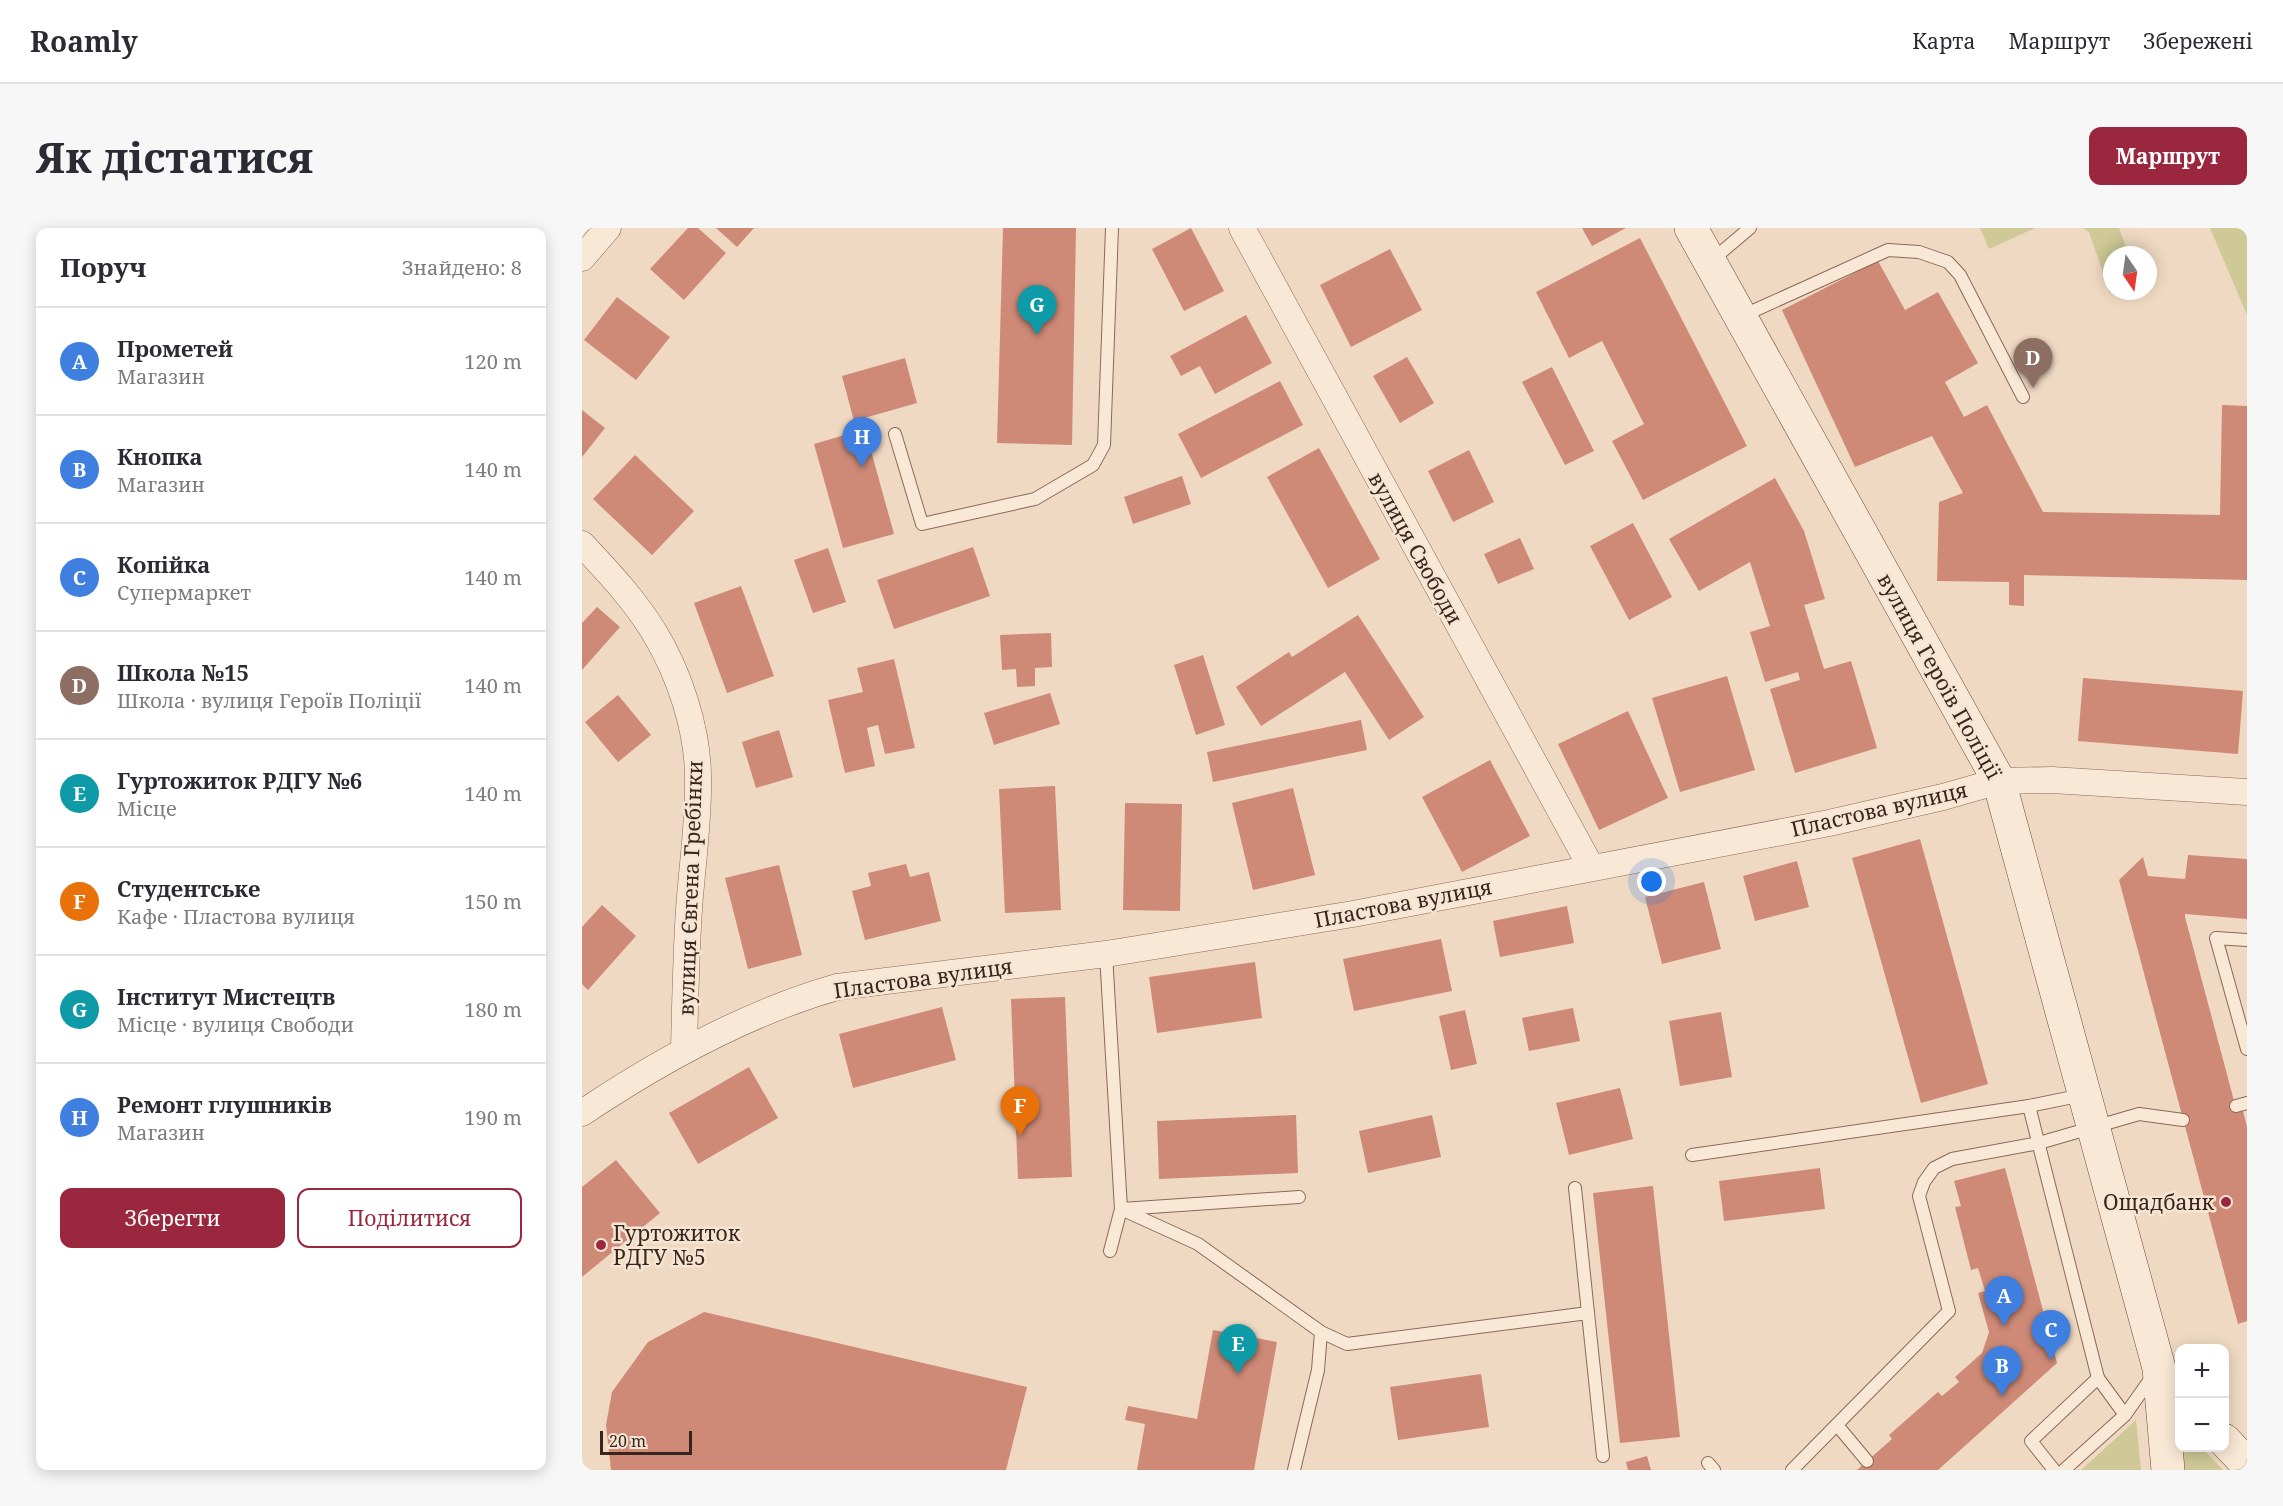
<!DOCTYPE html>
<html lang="uk">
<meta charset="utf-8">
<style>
:root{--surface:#fff;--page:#f7f7f7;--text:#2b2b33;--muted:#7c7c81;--line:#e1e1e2;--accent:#9a273e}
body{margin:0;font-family:"Noto Serif",serif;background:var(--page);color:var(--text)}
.controls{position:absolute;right:18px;bottom:18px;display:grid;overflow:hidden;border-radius:12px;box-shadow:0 3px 15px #0003}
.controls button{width:54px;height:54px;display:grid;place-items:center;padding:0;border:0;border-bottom:2px solid var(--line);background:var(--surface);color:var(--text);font:30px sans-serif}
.compass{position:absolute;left:1521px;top:18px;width:54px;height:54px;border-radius:50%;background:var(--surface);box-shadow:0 3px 15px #0003;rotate:167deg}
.scale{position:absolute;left:18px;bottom:15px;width:92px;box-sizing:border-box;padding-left:6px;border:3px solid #39251d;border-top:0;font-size:16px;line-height:21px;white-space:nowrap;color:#39251d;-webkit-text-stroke:4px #f6e5d2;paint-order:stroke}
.you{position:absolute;left:1070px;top:654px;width:21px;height:21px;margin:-15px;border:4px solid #fff;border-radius:50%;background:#1a73e8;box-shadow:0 0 0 9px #1a73e833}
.badge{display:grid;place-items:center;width:39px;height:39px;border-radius:50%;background:var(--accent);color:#fff;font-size:20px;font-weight:700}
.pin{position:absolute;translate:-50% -50px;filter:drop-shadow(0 2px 3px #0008)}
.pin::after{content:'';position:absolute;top:32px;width:21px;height:18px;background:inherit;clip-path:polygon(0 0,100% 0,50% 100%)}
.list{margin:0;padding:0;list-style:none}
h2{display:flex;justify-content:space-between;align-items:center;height:78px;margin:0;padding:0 24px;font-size:26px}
h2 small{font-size:20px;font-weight:400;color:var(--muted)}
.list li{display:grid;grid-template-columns:39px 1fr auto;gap:18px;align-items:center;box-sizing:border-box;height:108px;padding:0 24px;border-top:2px solid var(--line)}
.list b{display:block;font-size:22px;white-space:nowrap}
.list p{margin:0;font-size:20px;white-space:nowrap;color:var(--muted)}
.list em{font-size:20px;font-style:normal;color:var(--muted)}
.actions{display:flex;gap:12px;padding:18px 24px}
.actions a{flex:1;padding:14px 0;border:2px solid var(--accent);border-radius:12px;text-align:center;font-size:21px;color:var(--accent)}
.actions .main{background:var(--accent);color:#fff}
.map{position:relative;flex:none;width:1665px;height:1242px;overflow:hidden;border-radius:12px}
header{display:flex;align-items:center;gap:36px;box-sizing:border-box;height:84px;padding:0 30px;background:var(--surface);border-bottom:2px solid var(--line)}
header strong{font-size:28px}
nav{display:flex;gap:33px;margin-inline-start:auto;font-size:21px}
.intro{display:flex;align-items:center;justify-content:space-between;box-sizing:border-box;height:144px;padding:0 36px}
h1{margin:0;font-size:42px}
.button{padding:15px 27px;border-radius:12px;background:var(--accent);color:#fff;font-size:21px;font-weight:700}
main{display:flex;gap:36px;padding:0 36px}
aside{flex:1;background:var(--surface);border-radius:12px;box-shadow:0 3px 15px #0003}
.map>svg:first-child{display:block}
.green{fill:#cec996}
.building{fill:#ce8a77}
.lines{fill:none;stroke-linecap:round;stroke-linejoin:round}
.lane-casing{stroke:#8a6959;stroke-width:14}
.street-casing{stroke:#8a6959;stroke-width:27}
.secondary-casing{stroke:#6b4b3c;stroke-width:34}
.lane{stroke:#fae8d6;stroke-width:12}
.street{stroke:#fae8d6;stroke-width:26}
.secondary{stroke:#fae8d6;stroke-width:33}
.poi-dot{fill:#9a273e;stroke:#f6e5d2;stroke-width:2}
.labels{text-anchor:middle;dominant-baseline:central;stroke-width:5;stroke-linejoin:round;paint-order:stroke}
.street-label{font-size:21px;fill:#39251d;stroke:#f6e5d2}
.poi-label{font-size:21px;fill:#39251d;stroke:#f6e5d2;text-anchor:end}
</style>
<header>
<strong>Roamly</strong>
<nav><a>Карта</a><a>Маршрут</a><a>Збережені</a></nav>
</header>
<div class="intro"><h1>Як дістатися</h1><a class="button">Маршрут</a></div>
<main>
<aside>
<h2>Поруч<small>Знайдено: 8</small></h2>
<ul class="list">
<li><span class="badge" style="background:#3f7fe0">A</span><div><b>Прометей</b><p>Магазин</p></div><em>120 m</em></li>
<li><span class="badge" style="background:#3f7fe0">B</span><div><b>Кнопка</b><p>Магазин</p></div><em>140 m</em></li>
<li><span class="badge" style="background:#3f7fe0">C</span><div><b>Копійка</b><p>Супермаркет</p></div><em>140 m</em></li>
<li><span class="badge" style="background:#8d6e63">D</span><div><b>Школа №15</b><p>Школа · вулиця Героїв Поліції</p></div><em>140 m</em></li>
<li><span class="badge" style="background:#0f9aa8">E</span><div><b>Гуртожиток РДГУ №6</b><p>Місце</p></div><em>140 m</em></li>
<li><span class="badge" style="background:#e8710a">F</span><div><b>Студентське</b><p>Кафе · Пластова вулиця</p></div><em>150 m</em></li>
<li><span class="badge" style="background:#0f9aa8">G</span><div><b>Інститут Мистецтв</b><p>Місце · вулиця Свободи</p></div><em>180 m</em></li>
<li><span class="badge" style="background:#3f7fe0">H</span><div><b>Ремонт глушників</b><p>Магазин</p></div><em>190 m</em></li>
</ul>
<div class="actions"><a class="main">Зберегти</a><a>Поділитися</a></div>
</aside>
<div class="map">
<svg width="1665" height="1242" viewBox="0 0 1665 1242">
<rect width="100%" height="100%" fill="#efd9c2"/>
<g class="green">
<polygon points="1398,0 1453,0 1407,21"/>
<polygon points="1501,0 1537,0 1547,27 1530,27 1530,63 1535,63 1528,65 1507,4"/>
<polygon points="1628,0 1665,0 1665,87"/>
<polygon points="1554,1192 1559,1242 1499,1242"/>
<polygon points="1598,1220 1620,1220 1641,1242 1599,1242"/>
</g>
<g class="building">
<polygon points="106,0 116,0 144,25 102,72 68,41"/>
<polygon points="134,0 172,0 155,19"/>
<polygon points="421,0 494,0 490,217 415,215"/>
<polygon points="609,0 642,63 602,83 570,21"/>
<polygon points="1000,0 1044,0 1010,18"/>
<polygon points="1058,10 1165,218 1061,272 1030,213 1062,196 1020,113 987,130 954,64"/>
<polygon points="808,21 840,82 769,119 738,57"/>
<polygon points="1296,33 1323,82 1356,64 1396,135 1363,154 1382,189 1405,177 1461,284 1638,287 1640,177 1665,178 1665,352 1442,347 1442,378 1427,377 1427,354 1355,353 1357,274 1381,265 1350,208 1273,239 1200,82"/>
<polygon points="35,69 88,109 54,152 2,112"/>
<polygon points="664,87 690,135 633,166 618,138 599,148 588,128"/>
<polygon points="825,129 852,175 818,195 791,148"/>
<polygon points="323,130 335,175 272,193 260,148"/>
<polygon points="970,139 1012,223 983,237 940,154"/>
<polygon points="698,153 721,197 619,250 596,206"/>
<polygon points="0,182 23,200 0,229"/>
<polygon points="283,201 312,306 261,320 232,216"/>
<polygon points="737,220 798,331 746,360 685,249"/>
<polygon points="887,222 912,274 871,294 846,243"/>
<polygon points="53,227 112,283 70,327 11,271"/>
<polygon points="600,248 609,276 551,296 542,269"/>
<polygon points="1193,250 1222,303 1243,371 1222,377 1242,441 1269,433 1295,520 1213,545 1188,461 1218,452 1216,444 1183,454 1168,404 1188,398 1168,334 1117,363 1087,311"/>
<polygon points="1051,295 1090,369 1047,392 1008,318"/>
<polygon points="938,310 952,341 916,356 902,326"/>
<polygon points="391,319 408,368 312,401 295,352"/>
<polygon points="246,320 264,374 231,385 212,332"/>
<polygon points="159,358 192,448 145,465 112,375"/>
<polygon points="15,379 38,399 0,442 0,395"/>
<polygon points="776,387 842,489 807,512 763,444 679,498 654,459 707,424 710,429"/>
<polygon points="469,405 470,439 453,440 453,458 435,459 434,441 420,442 418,407"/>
<polygon points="621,427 643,497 614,507 592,437"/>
<polygon points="312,431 333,520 303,526 296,497 285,500 293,538 263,545 246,472 281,464 275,440"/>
<polygon points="1145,448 1173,542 1098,564 1070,470"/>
<polygon points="1501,450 1661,463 1656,526 1496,513"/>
<polygon points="468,465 478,496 412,517 402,485"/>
<polygon points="36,467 69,507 36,534 3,494"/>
<polygon points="1046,483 1086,570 1017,602 976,516"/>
<polygon points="779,492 785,522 631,554 625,524"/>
<polygon points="197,502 211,549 174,560 160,514"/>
<polygon points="908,532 948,608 880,644 840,569"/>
<polygon points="473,558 479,682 423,685 417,561"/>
<polygon points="711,560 733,647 671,662 650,575"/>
<polygon points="543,575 600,576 598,683 541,682"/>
<polygon points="1338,611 1406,856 1339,875 1270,630"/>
<polygon points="1606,627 1665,631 1665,691 1603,686 1603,689 1655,884 1661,883 1665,899 1665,1093 1656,1096 1537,652 1561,629 1566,648 1603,651"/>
<polygon points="1215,633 1227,679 1173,693 1161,648"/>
<polygon points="324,636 328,649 347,644 359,693 283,712 270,663 289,658 286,645"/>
<polygon points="197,637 220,727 166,741 143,650"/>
<polygon points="1122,654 1139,721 1080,736 1063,669"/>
<polygon points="20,677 54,708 6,762 0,756 0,699"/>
<polygon points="985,678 992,715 918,729 911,693"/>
<polygon points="859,711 870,763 772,783 761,731"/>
<polygon points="673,734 680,790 575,805 567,749"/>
<polygon points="483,769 490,949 436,951 429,771"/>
<polygon points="360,779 374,832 271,860 257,806"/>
<polygon points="991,780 998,813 947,823 940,790"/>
<polygon points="883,782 895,836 869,842 857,788"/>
<polygon points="1139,784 1150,849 1098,858 1087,793"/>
<polygon points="167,839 196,890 116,936 87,885"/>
<polygon points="1038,860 1051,911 987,927 974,875"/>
<polygon points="714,887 716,945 577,951 575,893"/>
<polygon points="850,887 859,929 786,945 777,903"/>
<polygon points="34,932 78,985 0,1049 0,959"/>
<polygon points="1238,940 1243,981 1142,993 1137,953"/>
<polygon points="1423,940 1475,1135 1356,1242 1275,1242 1310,1211 1307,1207 1356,1164 1360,1168 1377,1154 1373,1149 1400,1125 1407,1104 1396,1065 1403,1063 1396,1040 1389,1042 1373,979 1379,978 1372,953"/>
<polygon points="1071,958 1098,1209 1038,1215 1011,965"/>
<polygon points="122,1084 445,1159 424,1242 29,1242 24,1197 30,1164 66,1114"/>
<polygon points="631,1102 695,1114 672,1242 555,1242 563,1196 543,1192 546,1178 615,1191"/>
<polygon points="899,1146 907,1199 816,1212 808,1159"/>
<polygon points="1065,1228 1069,1242 1046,1242 1044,1234"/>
</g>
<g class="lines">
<g class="lane-casing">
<g id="lane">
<polyline points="1130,32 1168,0"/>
<polyline points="1160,88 1306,22 1337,24 1366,34 1378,47 1441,169"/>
<polyline points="313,206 340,296 453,271 511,237 522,217 530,0"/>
<polyline points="1665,712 1634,710 1665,821"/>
<polyline points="524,726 539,981 528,1023"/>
<polyline points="1447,878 1516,1150"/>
<polyline points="1654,878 1665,875"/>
<polyline points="1110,927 1447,878 1501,867"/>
<polyline points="993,960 1006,1085"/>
<polyline points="539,981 616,1016 739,1104 765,1116 1006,1085 1021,1228"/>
<polyline points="540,981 717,969"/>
<polyline points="1255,1197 1285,1233"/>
<polyline points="1126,1235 1132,1242"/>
<polyline points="712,1242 736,1142 739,1104"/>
<polyline points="1210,1242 1367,1083 1337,968 1342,954 1352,940 1370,931 1457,915 1557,886 1601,892"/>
<polyline points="1472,1242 1449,1213 1516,1150 1543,1187 1572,1146"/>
<polyline points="1482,1242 1543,1187"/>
</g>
</g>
<g class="street-casing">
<g id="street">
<polyline points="660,0 1009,639"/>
<polyline points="0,30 26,0"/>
<path d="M 0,316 C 26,344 52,371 72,404 C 97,445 116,501 116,550 C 117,593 110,638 107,681 C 104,728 103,775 102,822"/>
<path d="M 0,885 C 79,832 164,785 255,759 L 524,726 L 771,686 L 1247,595 L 1361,569 L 1417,553 L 1470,552 L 1665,564"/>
</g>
</g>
<g class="secondary-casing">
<g id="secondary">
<polyline points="1109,0 1417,553 1577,1140 1586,1242"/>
<polyline points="1642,1212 1665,1236"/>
</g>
</g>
<use href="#lane" class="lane"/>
<use href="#street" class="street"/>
<use href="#secondary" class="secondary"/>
</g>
<g class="poi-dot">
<circle cx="1644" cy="974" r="6"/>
<circle cx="19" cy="1017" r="6"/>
</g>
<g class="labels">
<g class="street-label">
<text transform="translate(834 320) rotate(61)">вулиця Свободи</text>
<text transform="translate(1358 448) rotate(61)">вулиця Героїв Поліції</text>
<text transform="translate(1297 581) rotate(-13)">Пластова вулиця</text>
<text transform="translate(108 660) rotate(-88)">вулиця Євгена Гребінки</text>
<text transform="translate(821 675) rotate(-11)">Пластова вулиця</text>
<text transform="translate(341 750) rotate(-8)">Пластова вулиця</text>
</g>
<g class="poi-label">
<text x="1632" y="974">Ощадбанк</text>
<text x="31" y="1005" text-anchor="start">Гуртожиток<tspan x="31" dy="24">РДГУ №5</tspan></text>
</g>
</g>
</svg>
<div class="controls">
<button>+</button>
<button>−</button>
</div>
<svg class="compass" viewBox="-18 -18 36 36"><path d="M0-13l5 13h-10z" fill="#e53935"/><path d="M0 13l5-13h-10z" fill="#7c7c81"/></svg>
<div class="scale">20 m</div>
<div class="you"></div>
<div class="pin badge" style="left:1422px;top:1098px;background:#3f7fe0">A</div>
<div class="pin badge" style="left:1420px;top:1168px;background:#3f7fe0">B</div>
<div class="pin badge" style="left:1469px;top:1132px;background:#3f7fe0">C</div>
<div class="pin badge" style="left:1451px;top:160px;background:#8d6e63">D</div>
<div class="pin badge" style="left:656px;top:1146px;background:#0f9aa8">E</div>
<div class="pin badge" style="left:438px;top:908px;background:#e8710a">F</div>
<div class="pin badge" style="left:455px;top:107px;background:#0f9aa8">G</div>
<div class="pin badge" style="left:280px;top:239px;background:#3f7fe0">H</div>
</div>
</main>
